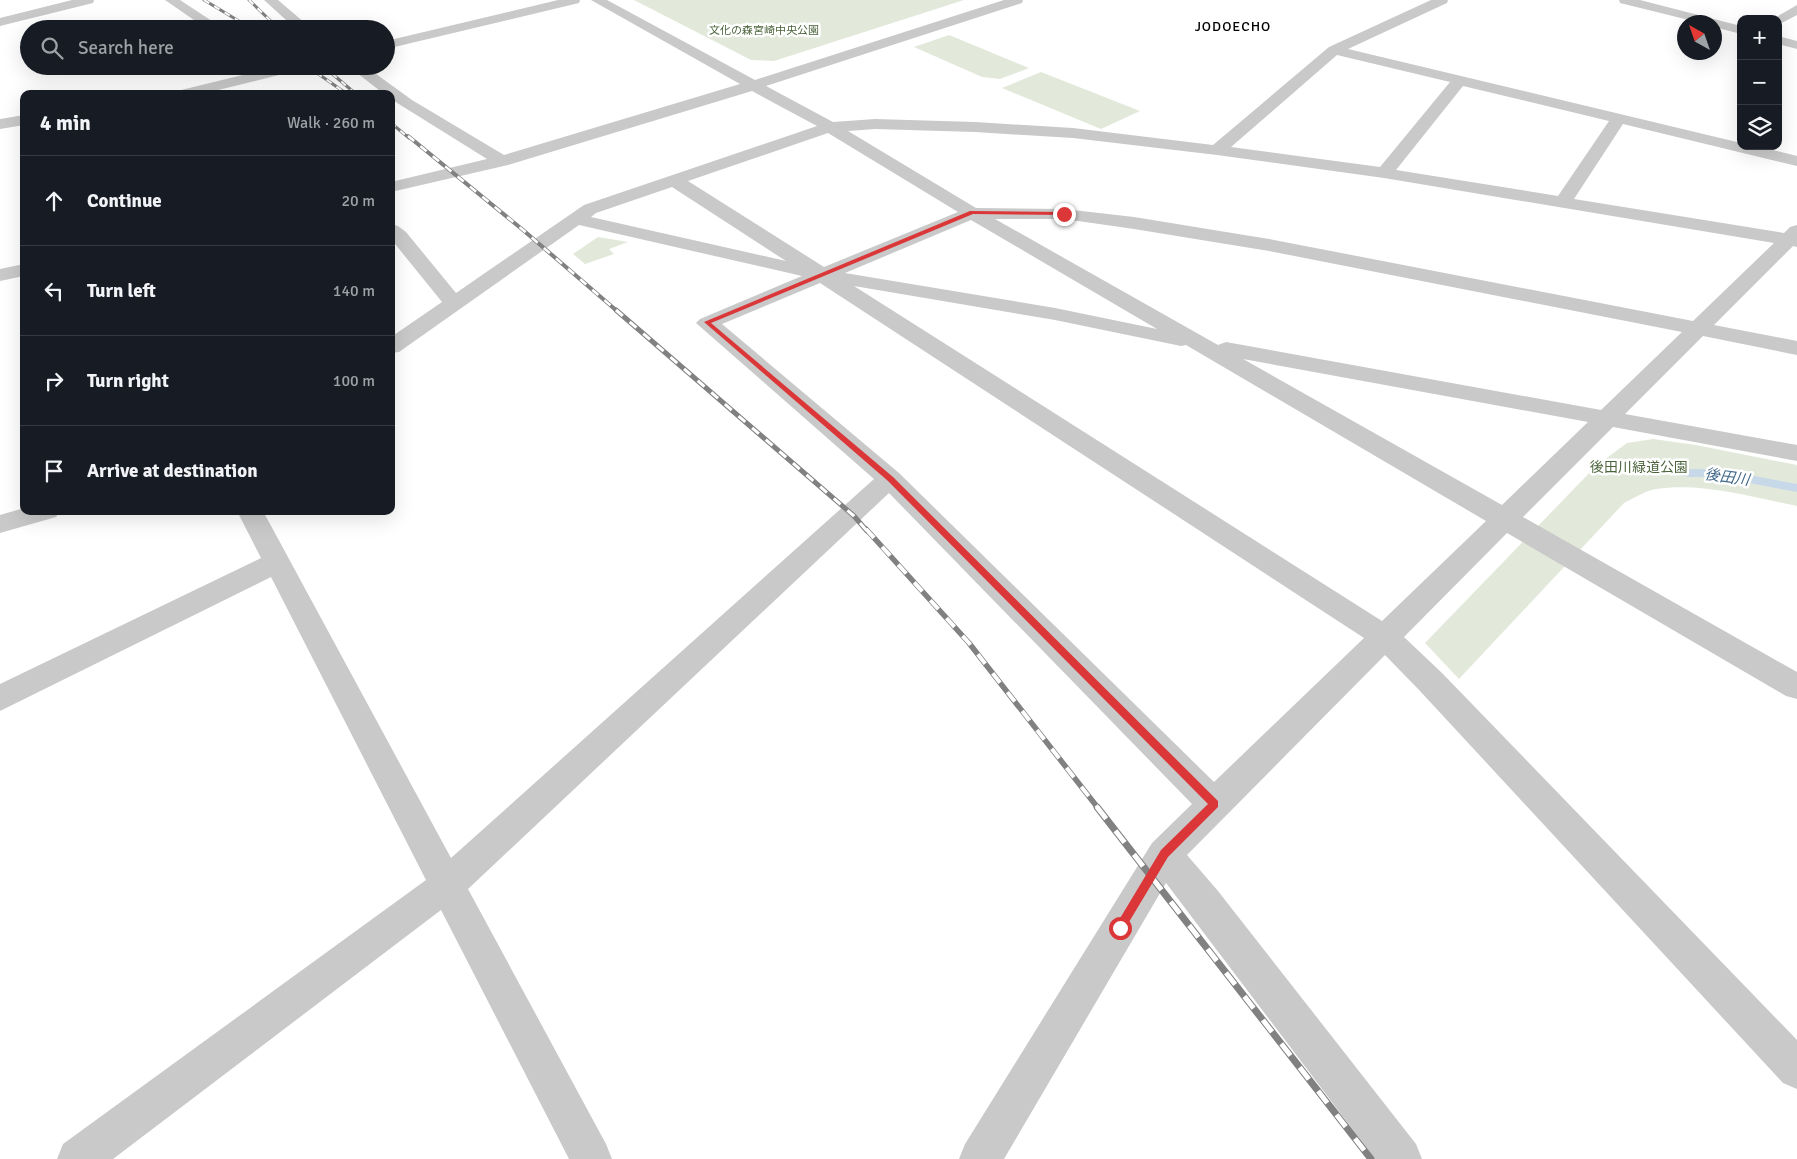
<!DOCTYPE html>
<meta charset="utf-8">
<style>
:root{--surface:#171b24;--page:#20242c;--text:#f1f3f6;--muted:#9ea1a6;--line:#363941}
body{margin:0;font-family:Signika,"Noto Sans JP",sans-serif;background:var(--page);color:var(--text)}
.controls{position:absolute;right:15px;top:15px;display:grid;overflow:hidden;border-radius:10px;box-shadow:0 5px 20px #0002}
.controls button{width:45px;height:45px;display:grid;place-items:center;padding:0;border:0;border-bottom:1px solid var(--line);background:var(--surface);color:var(--text);font:25px sans-serif}
.compass{position:absolute;left:1677px;top:15px;width:45px;height:45px;border-radius:50%;background:var(--surface);box-shadow:0 5px 20px #0002;rotate:320deg}
.stop{position:absolute;width:15px;height:15px;margin:-11px;border:4px solid #db3739;border-radius:50%;background:#fff}
.stop.end{background:#db3739;border-color:#fff;box-shadow:0 1px 5px #0008}
.list{margin:0;padding:0;list-style:none}
h2{display:flex;justify-content:space-between;align-items:center;height:65px;margin:0;padding:0 20px;font-size:21px}
h2 small{font-size:16px;font-weight:400;color:var(--muted)}
.list li{display:grid;grid-template-columns:32px 1fr auto;gap:15px;align-items:center;box-sizing:border-box;height:90px;padding:0 20px;border-top:1px solid var(--line)}
.list b{display:block;font-size:19px;white-space:nowrap}
.list em{font-size:16px;font-style:normal;color:var(--muted)}
.icon{flex:none;width:28px;height:28px;fill:none;stroke:currentColor;stroke-width:2;stroke-linecap:round;stroke-linejoin:round}
.map{position:relative;flex:none;width:1797px;height:1159px;overflow:hidden}
.search{position:absolute;background:var(--surface);box-shadow:0 5px 20px #0002;left:20px;top:20px;width:375px;height:55px;display:flex;align-items:center;gap:12px;box-sizing:border-box;padding:0 18px;border-radius:28px;color:var(--muted);font-size:19px}
.panel{position:absolute;background:var(--surface);box-shadow:0 5px 20px #0002;left:20px;top:90px;width:375px;height:425px;border-radius:10px}
.map>svg:first-child{display:block}
.green{fill:#e2e9da}
.lines{fill:none;stroke-linecap:round;stroke-linejoin:round}
.stream{fill:#c7d9e9;fill-rule:evenodd}
.minor{fill:#c9c9c9;fill-rule:evenodd}
.rail-far4-casing{stroke:#818181;stroke-width:3}
.rail-far3-casing{stroke:#818181;stroke-width:4}
.rail-far2-casing{stroke:#818181;stroke-width:5}
.rail-far1-casing{stroke:#818181;stroke-width:5.5}
.rail-casing{stroke:#818181;stroke-width:7}
.rail-far4{stroke:#fff;stroke-width:2;stroke-dasharray:6;stroke-linecap:butt}
.rail-far3{stroke:#fff;stroke-width:2.5;stroke-dasharray:8;stroke-linecap:butt}
.rail-far2{stroke:#fff;stroke-width:3;stroke-dasharray:9;stroke-linecap:butt}
.rail-far1{stroke:#fff;stroke-width:4;stroke-dasharray:12;stroke-linecap:butt}
.rail{stroke:#fff;stroke-width:5;stroke-dasharray:15;stroke-linecap:butt}
.route{fill:#db3739}
.labels{text-anchor:middle;dominant-baseline:central;stroke-width:5;stroke-linejoin:round;paint-order:stroke}
.far-park-label{font-size:11px;fill:#4d653d;stroke:#fff}
.far-quarter-label{font-size:14px;letter-spacing:1px;fill:#000;stroke:#fff}
.park-label{font-size:14px;fill:#4d653d;stroke:#fff}
.water-label{font-size:15px;font-style:italic;fill:#3f6889;stroke:#fff}
</style>
<div class="map">
<svg width="1797" height="1159" viewBox="0 0 1797 1159">
<rect width="100%" height="100%" fill="#fff"/>
<g class="green">
<polygon points="634,0 964,0 774,61 751,60"/>
<polygon points="949,35 1029,68 1000,79 982,77 914,47"/>
<polygon points="1041,72 1140,111 1101,129 1002,88"/>
<polygon points="598,237 628,242 609,249 614,254 585,264 573,254"/>
<path d="M 1653,439 L 1696,445 L 1797,465 L 1797,506 C 1752,497 1702,482 1656,489 C 1645,491 1634,498 1624,503 L 1459,679 L 1425,643 L 1596,466 L 1627,443 Z"/>
</g>
<g class="lines">
<polygon class="stream" points="1667,465 1690,469 1716,469 1797,484 1797,492 1716,477 1690,477 1663,472 1661,469"/>
<g class="minor">
<polygon points="72,0 94,0 93,3 0,26 0,18"/>
<polygon points="165,0 180,0 224,29 207,29"/>
<polygon points="264,0 278,0 312,29 296,29"/>
<polygon points="558,0 580,0 579,3 386,49 386,41"/>
<path d="M 591,0 L 607,0 L 755,80 L 1004,0 L 1023,0 L 1022,3 L 766,86 L 833,122 L 875,119 L 975,122 L 1073,128 L 1213,145 L 1329,47 L 1431,0 L 1448,0 L 1447,3 L 1348,49 L 1741,143 L 1741,146 L 1756,146 L 1797,156 L 1797,166 L 1623,124 L 1574,199 L 1784,233 L 1790,227 L 1797,225 L 1797,247 L 1793,246 L 1714,325 L 1797,341 L 1797,355 L 1703,336 L 1625,414 L 1797,445 L 1797,461 L 1613,427 L 1523,517 L 1797,672 L 1797,699 L 1786,696 L 1507,533 L 1404,637 L 1442,673 L 1797,1040 L 1797,1089 L 1783,1083 L 1420,691 L 1385,655 L 1187,855 L 1218,891 L 1416,1144 L 1422,1159 L 1375,1159 L 1166,883 L 1004,1159 L 959,1159 L 965,1144 L 1152,843 L 1192,804 L 889,493 L 468,889 L 606,1144 L 612,1159 L 569,1159 L 441,910 L 113,1159 L 57,1159 L 63,1144 L 426,880 L 271,577 L 0,711 L 0,684 L 261,558 L 237,511 L 263,511 L 451,858 L 874,479 L 696,323 L 700,319 L 802,276 L 579,225 L 399,352 L 391,353 L 391,337 L 442,302 L 391,239 L 391,224 L 398,226 L 406,232 L 456,293 L 584,205 L 817,126 L 752,91 L 508,165 L 391,192 L 391,182 L 487,159 L 402,106 L 391,99 L 391,94 L 384,94 L 348,66 L 365,66 L 412,100 L 504,155 L 740,84 ZM 1337,55 L 1450,82 L 1380,167 L 1231,147 ZM 1463,86 L 1609,121 L 1558,196 L 1396,170 ZM 875,129 L 975,132 L 1073,138 L 1217,155 L 1384,178 L 1774,243 L 1693,321 L 1269,239 L 1134,217 L 1064,209 L 976,208 L 848,131 ZM 828,133 L 958,212 L 824,267 L 688,181 ZM 672,187 L 786,261 L 591,217 L 596,213 ZM 995,219 L 1064,219 L 1134,229 L 1269,251 L 1682,332 L 1601,410 L 1226,342 L 1218,345 ZM 971,220 L 1157,329 L 1055,308 L 845,273 ZM 820,283 L 1364,638 L 1214,782 L 899,473 L 722,324 ZM 854,286 L 1055,320 L 1181,346 L 1186,345 L 1486,521 L 1382,621 ZM 1243,359 L 1588,422 L 1502,505 Z"/>
<polygon points="1619,0 1640,0 1741,26 1741,34 1714,27 1714,22 1697,22 1620,3"/>
<polygon points="1797,5 1797,15 1778,25 1778,19 1773,19"/>
<polygon points="1778,36 1797,41 1797,49 1778,44"/>
<polygon points="279,66 305,66 303,69 202,94 175,94 177,91"/>
<polygon points="24,115 24,125 0,129 0,119"/>
<polygon points="24,264 24,276 0,281 0,269"/>
<polygon points="24,508 24,511 60,511 56,517 0,533 0,515"/>
</g>
<g class="rail-far4-casing">
<g id="rail-far4">
<polyline points="204,0 252,29"/>
<polyline points="249,0 279,29"/>
<polyline points="307,66 347,94"/>
<polyline points="323,66 356,94"/>
<polyline points="391,123 409,138"/>
</g>
</g>
<g class="rail-far3-casing">
<polyline id="rail-far3" points="408,136 523,230 617,311"/>
</g>
<g class="rail-far2-casing">
<polyline id="rail-far2" points="616,310 854,516 867,531"/>
</g>
<g class="rail-far1-casing">
<polyline id="rail-far1" points="866,529 969,643 1098,808"/>
</g>
<g class="rail-casing">
<polyline id="rail" points="1097,807 1371,1159"/>
</g>
<use href="#rail-far4" class="rail-far4"/>
<use href="#rail-far3" class="rail-far3"/>
<use href="#rail-far2" class="rail-far2"/>
<use href="#rail-far1" class="rail-far1"/>
<use href="#rail" class="rail"/>
</g>
<polygon class="route" points="970,211 1064,212 1067,214 1064,215 973,214 711,323 893,477 1218,801 1218,807 1168,857 1123,932 1120,934 1116,932 1114,928 1116,925 1161,850 1208,804 888,481 704,322"/>
<g class="labels">
<g class="far-park-label">
<text x="764" y="30">文化の森宮崎中央公園</text>
</g>
<g class="far-quarter-label">
<text x="1233" y="26">JODOECHO</text>
</g>
<g class="park-label">
<text x="1639" y="467">後田川緑道公園</text>
</g>
<g class="water-label">
<text transform="translate(1727 477) rotate(8)">後田川</text>
</g>
</g>
</svg>
<div class="controls">
<button>+</button>
<button>−</button>
<button><svg class="icon" aria-label="layers" viewBox="0 0 24 24"><path d="M12 4l9 5-9 5-9-5zM3 14l9 5 9-5"/></svg></button>
</div>
<svg class="compass" viewBox="-18 -18 36 36"><path d="M0-13l5 13h-10z" fill="#e53935"/><path d="M0 13l5-13h-10z" fill="#9ea1a6"/></svg>
<div class="stop" style="left:1120px;top:928px"></div>
<div class="stop end" style="left:1064px;top:214px"></div>
<div class="search"><svg class="icon" aria-label="search" viewBox="0 0 24 24"><circle cx="10" cy="10" r="6"/><path d="M15 15l6 6"/></svg>Search here</div>
<section class="panel">
<h2>4 min<small>Walk · 260 m</small></h2>
<ul class="list">
<li><svg class="icon" aria-label="ahead" viewBox="0 0 24 24"><path d="M12 20V5M6 11l6-6 6 6"/></svg><div><b>Continue</b></div><em>20 m</em></li>
<li><svg class="icon" aria-label="left" viewBox="0 0 24 24"><path d="M17 20v-9H6M10 6l-5 5 5 5"/></svg><div><b>Turn left</b></div><em>140 m</em></li>
<li><svg class="icon" aria-label="right" viewBox="0 0 24 24"><path d="M7 20v-9h11M14 6l5 5-5 5"/></svg><div><b>Turn right</b></div><em>100 m</em></li>
<li><svg class="icon" aria-label="arrive" viewBox="0 0 24 24"><path d="M6 21V4h12l-3 4 3 4H6"/></svg><div><b>Arrive at destination</b></div></li>
</ul>
</section>
</div>
